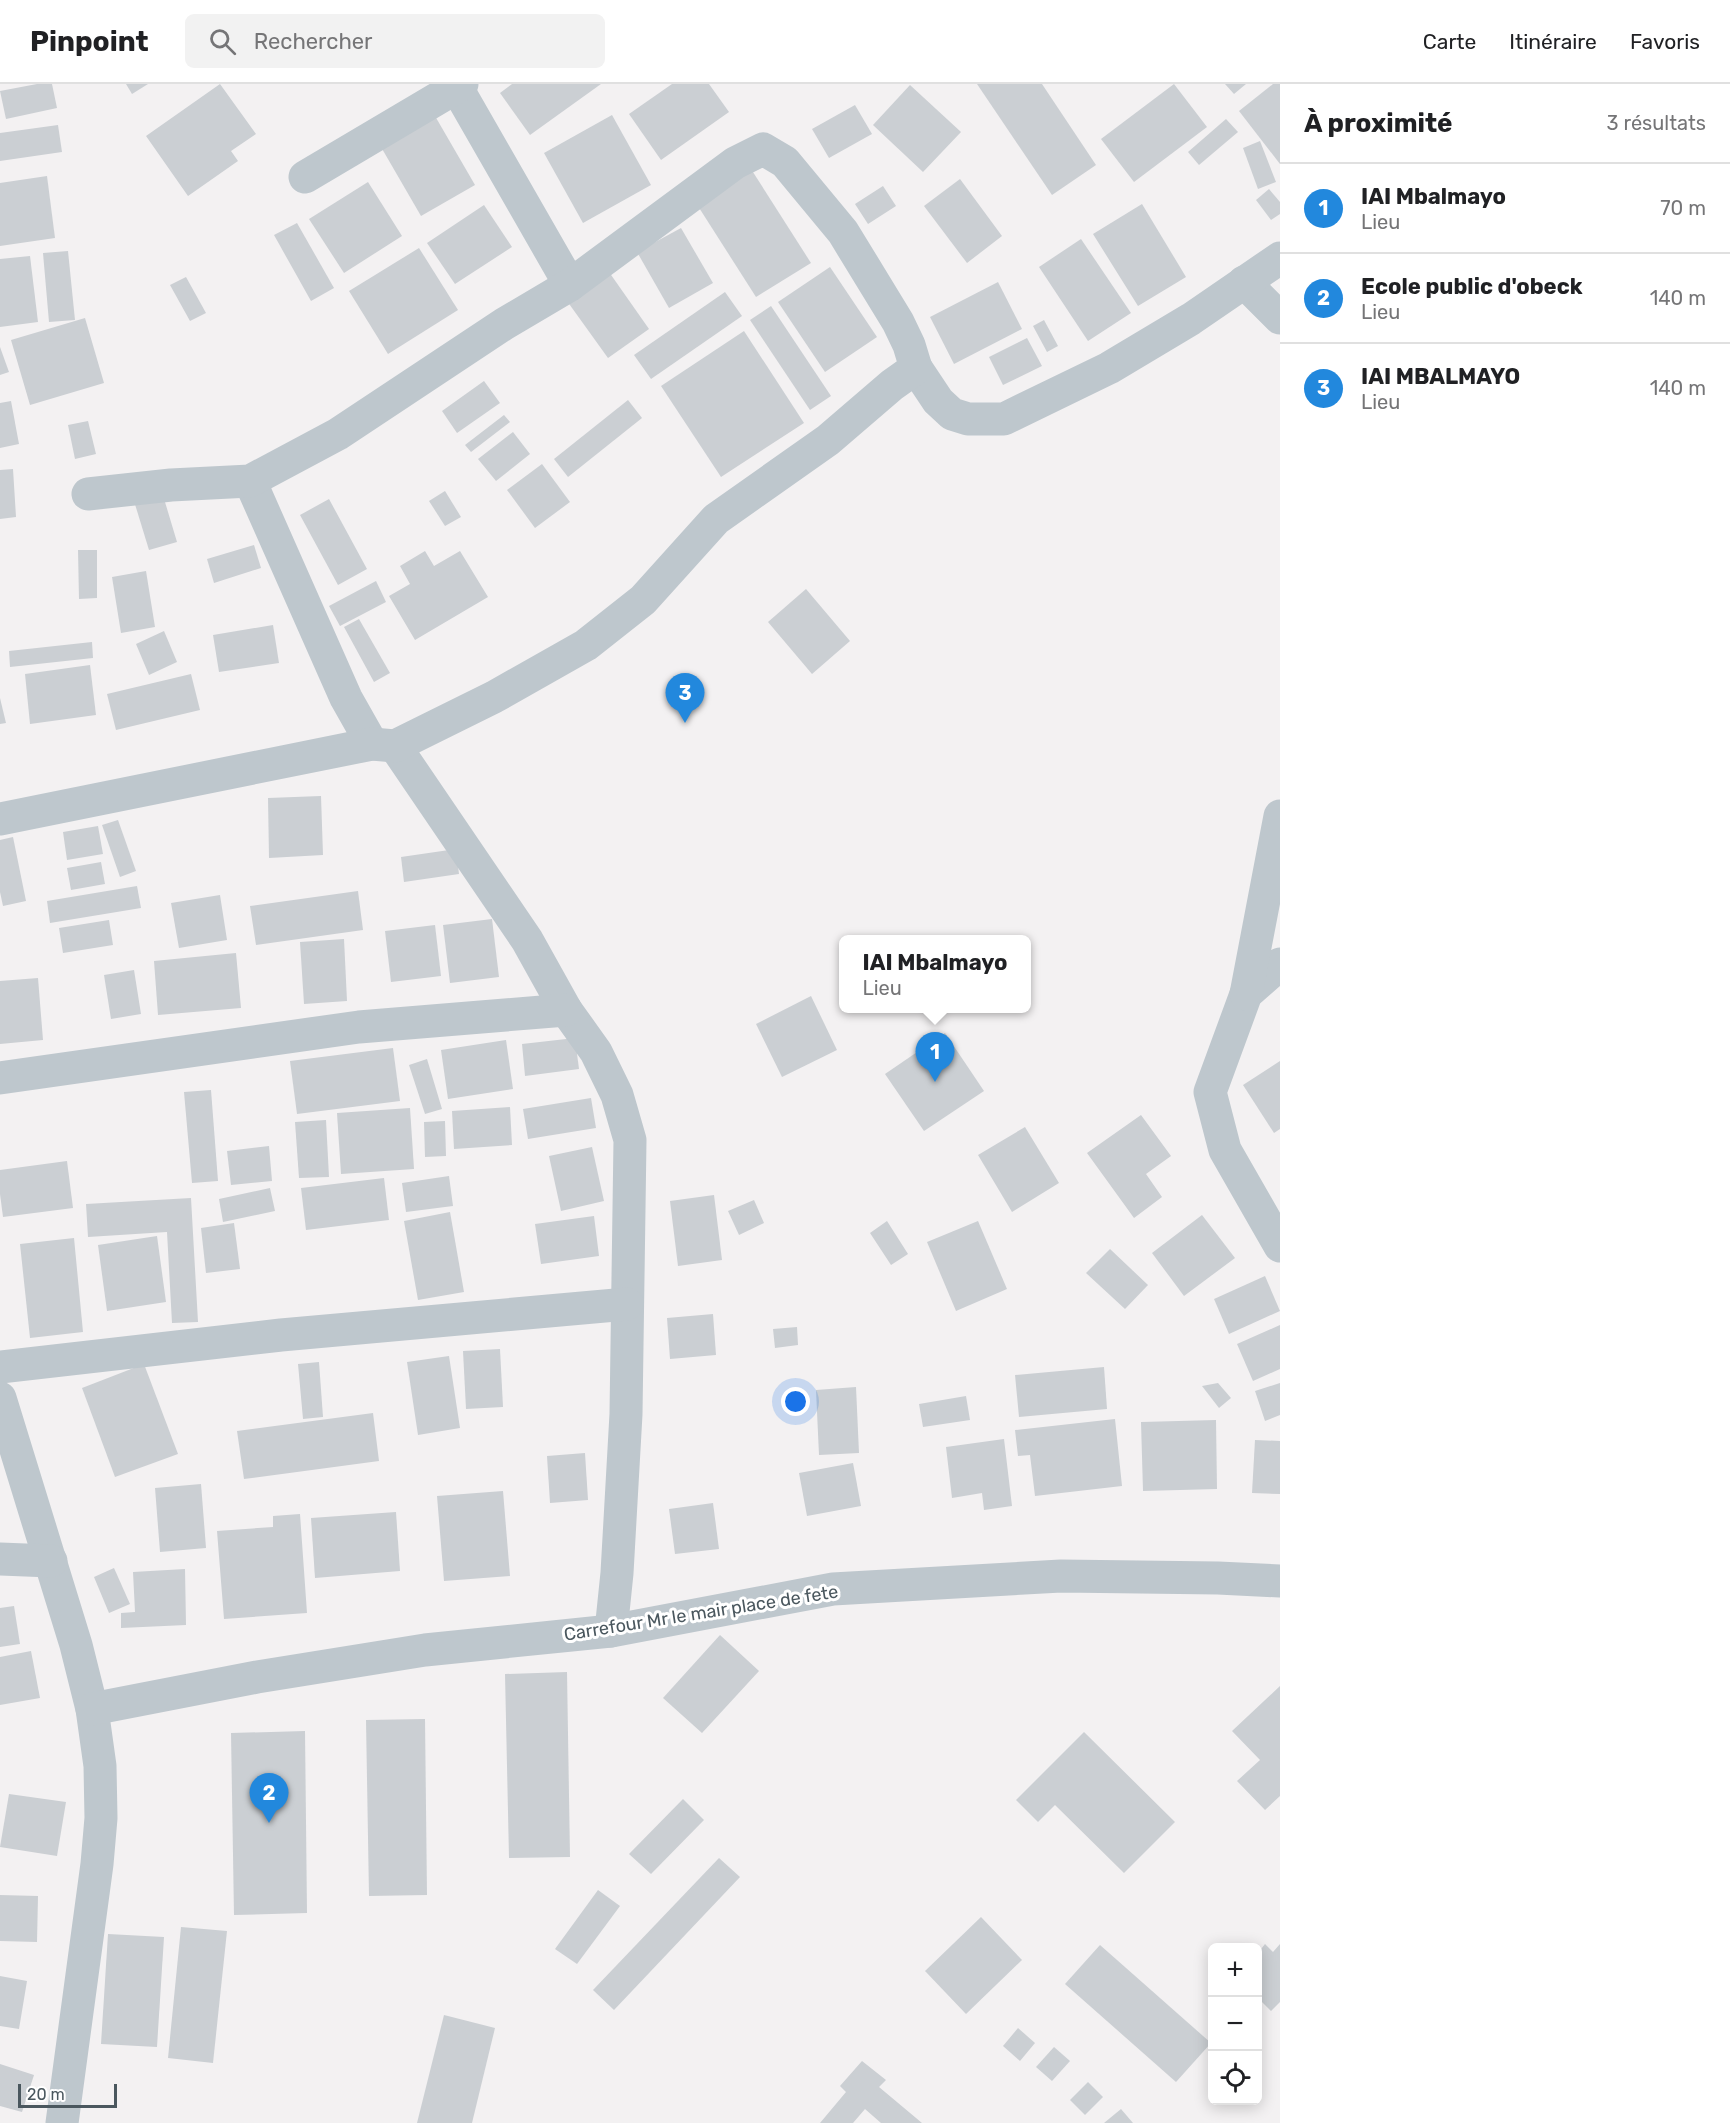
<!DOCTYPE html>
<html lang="fr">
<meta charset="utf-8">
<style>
:root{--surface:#fff;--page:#f2f2f2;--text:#202124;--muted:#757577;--line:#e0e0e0;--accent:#28d}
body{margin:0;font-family:Rubik,sans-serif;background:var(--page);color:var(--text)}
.controls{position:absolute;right:18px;bottom:18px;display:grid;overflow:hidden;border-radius:9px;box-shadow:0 3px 15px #0003}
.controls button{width:54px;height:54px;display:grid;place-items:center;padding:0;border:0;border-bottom:2px solid var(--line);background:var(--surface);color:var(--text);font:30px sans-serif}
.scale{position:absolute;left:18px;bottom:15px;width:99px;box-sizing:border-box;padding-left:6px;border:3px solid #4a575e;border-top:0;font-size:16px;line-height:21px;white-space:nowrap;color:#4a575e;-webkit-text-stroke:4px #fff;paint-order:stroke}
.you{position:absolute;left:796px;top:1318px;width:21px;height:21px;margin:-15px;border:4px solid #fff;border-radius:50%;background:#1a73e8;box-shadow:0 0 0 9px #1a73e833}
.badge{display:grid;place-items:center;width:39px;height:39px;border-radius:50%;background:var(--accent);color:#fff;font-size:20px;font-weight:700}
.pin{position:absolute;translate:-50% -50px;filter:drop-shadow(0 2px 3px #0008)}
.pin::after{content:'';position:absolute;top:32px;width:21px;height:18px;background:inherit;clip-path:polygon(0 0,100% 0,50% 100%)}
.popup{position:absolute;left:839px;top:851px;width:192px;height:78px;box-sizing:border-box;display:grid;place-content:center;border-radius:9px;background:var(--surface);filter:drop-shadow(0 2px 4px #0005);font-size:20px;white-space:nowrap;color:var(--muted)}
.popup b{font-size:22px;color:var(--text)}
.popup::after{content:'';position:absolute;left:50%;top:100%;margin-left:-12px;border:12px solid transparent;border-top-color:var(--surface)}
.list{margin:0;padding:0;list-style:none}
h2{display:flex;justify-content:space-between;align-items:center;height:78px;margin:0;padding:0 24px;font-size:26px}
h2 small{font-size:20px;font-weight:400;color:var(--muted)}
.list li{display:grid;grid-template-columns:39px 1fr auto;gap:18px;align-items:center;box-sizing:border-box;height:90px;padding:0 24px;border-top:2px solid var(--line)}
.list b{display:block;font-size:22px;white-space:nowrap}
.list p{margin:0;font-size:20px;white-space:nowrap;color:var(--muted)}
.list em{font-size:20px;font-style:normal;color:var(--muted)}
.icon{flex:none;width:33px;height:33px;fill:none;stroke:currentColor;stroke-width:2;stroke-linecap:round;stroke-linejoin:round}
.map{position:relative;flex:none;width:1280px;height:2039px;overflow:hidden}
header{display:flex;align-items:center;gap:36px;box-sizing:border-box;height:84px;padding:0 30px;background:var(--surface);border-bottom:2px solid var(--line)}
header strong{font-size:28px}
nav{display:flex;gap:33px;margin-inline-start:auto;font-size:21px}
.search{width:420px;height:54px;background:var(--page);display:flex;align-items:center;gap:15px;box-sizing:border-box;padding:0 21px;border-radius:9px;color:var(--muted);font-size:22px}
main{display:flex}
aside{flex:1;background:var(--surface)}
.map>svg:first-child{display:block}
.building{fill:#cbcfd3}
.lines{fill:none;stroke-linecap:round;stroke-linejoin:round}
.minor{stroke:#bec7cd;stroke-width:33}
.labels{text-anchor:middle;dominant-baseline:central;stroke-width:6;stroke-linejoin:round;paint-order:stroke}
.street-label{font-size:18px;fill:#4a575e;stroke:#fff}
</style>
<header>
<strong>Pinpoint</strong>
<div class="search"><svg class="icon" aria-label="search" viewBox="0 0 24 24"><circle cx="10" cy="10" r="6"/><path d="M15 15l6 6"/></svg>Rechercher</div>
<nav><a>Carte</a><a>Itinéraire</a><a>Favoris</a></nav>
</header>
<main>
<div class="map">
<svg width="1280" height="2039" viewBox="0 0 1280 2039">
<rect width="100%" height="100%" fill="#f3f1f2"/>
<g class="building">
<polygon points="37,0 52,0 57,24 6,35 0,7"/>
<polygon points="126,0 148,0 132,10"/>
<polygon points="220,0 256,50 231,67 238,77 188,112 146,52"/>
<polygon points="512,0 601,0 530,51 500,9"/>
<polygon points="672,0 709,0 729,28 661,76 629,30"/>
<polygon points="977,0 1042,0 1096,81 1052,111"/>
<polygon points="1174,0 1207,43 1134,98 1101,55"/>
<polygon points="1225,0 1246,0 1234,10"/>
<polygon points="1273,0 1280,0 1280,80 1239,27"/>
<polygon points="910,1 961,48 923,88 873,41"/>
<polygon points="855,21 872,50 829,74 812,45"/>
<polygon points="612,31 651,101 583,139 544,69"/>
<polygon points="435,32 475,101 421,132 381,63"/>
<polygon points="1226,35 1238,48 1199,81 1188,68"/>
<polygon points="58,41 62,68 0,77 0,49"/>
<polygon points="1260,57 1276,98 1258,105 1243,64"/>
<polygon points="751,85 811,179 756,213 696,119"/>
<polygon points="47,92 55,154 0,162 0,99"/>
<polygon points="960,95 1002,152 967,179 924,122"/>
<polygon points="368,98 402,152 344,189 309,135"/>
<polygon points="883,102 896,122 868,140 855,120"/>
<polygon points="1269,105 1280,118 1280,130 1271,136 1256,116"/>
<polygon points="1142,120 1186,193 1138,222 1093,150"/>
<polygon points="484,121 512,163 455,200 427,159"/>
<polygon points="297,139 334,204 311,217 274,151"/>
<polygon points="681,144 713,199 669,224 637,168"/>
<polygon points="1081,155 1131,229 1088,257 1039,183"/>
<polygon points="419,164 458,226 388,270 349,207"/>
<polygon points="68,167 75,236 49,238 43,169"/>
<polygon points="30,172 38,238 0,243 0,175"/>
<polygon points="830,183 877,253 825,288 778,218"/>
<polygon points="609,188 649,245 608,274 567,217"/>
<polygon points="186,193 206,229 190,237 170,201"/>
<polygon points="998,198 1022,245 954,280 930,233"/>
<polygon points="725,208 742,232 651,295 634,271"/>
<polygon points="771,222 831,312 810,326 750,236"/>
<polygon points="85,234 104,299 30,321 11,256"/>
<polygon points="1044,236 1058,262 1047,268 1033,242"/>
<polygon points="744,247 804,339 721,393 661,302"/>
<polygon points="1027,254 1042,282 1003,301 989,273"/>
<polygon points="0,263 9,288 0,291"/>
<polygon points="484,297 500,319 457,349 442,327"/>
<polygon points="628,316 642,334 568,393 554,375"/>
<polygon points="11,317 19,360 0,364 0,319"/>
<polygon points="504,331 510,338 471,368 465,361"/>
<polygon points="88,337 96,370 75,375 68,341"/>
<polygon points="513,348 530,370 496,397 478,375"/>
<polygon points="542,380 570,418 535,444 507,406"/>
<polygon points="13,385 16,433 0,435 0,386"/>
<polygon points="445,407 461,433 445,442 429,417"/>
<polygon points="162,408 177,458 149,466 134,417"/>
<polygon points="329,415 367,485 338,501 300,431"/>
<polygon points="254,461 261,484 214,499 207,475"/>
<polygon points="78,466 97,466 97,514 79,515"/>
<polygon points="425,467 434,482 460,467 488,513 415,556 389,512 410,500 400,482"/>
<polygon points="146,487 155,543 121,549 112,493"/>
<polygon points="376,497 386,518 340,542 329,522"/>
<polygon points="806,505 850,557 812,590 768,538"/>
<polygon points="359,535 390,589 374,598 344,543"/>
<polygon points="273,541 279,579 219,588 213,551"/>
<polygon points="164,547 177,578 149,591 136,560"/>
<polygon points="92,558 93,574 10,583 9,567"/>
<polygon points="90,581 96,631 30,640 25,590"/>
<polygon points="191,590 200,626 116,646 107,610"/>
<polygon points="0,614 6,639 0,640"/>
<polygon points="321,712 323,771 269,774 268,714"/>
<polygon points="118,736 136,787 120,793 102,741"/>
<polygon points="98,742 103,770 67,776 63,748"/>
<polygon points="13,753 26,817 3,822 0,808 0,756"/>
<polygon points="456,765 459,790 404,798 401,773"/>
<polygon points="101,778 105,800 71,806 67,784"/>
<polygon points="137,802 141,824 50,839 47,817"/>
<polygon points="358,807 363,846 256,861 250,822"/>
<polygon points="220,811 227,856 179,864 171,819"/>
<polygon points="492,835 499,893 450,899 443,841"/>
<polygon points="109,836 113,861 63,869 59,844"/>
<polygon points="435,841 441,892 391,898 385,847"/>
<polygon points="344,855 347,917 304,920 300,858"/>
<polygon points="236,869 241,924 158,931 154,877"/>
<polygon points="134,886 141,930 111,935 104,891"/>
<polygon points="38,894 43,956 0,960 0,897"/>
<polygon points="811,912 837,966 782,993 756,940"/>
<polygon points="945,949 984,1007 924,1047 885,990"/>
<polygon points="575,954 579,985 525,992 522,960"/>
<polygon points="506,956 513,1005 448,1015 441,966"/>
<polygon points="393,964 400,1017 297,1030 290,977"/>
<polygon points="427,975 442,1025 425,1030 409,981"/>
<polygon points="1280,977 1280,1045 1274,1049 1243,1001"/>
<polygon points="211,1006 218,1097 192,1099 184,1008"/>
<polygon points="591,1014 596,1044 528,1055 523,1025"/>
<polygon points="510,1023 512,1061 454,1065 452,1027"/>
<polygon points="410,1024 414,1085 341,1090 337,1029"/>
<polygon points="1141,1031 1171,1072 1146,1090 1162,1113 1134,1134 1087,1069"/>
<polygon points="326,1036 329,1093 299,1094 295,1038"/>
<polygon points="445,1037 446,1072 425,1073 424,1038"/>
<polygon points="1025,1043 1059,1099 1012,1128 978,1071"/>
<polygon points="269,1062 272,1097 231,1101 227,1067"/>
<polygon points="592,1063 604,1117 561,1127 549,1072"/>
<polygon points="67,1077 73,1124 3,1133 0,1110 0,1086"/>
<polygon points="449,1092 453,1122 406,1128 402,1099"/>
<polygon points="384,1094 389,1136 306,1146 301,1104"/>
<polygon points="270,1104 275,1127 223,1138 219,1115"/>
<polygon points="714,1111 722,1176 678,1182 670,1117"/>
<polygon points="191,1114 198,1238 172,1239 167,1148 88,1153 86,1120"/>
<polygon points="754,1116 764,1139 739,1151 728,1127"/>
<polygon points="450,1128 464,1208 418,1216 404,1137"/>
<polygon points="1202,1131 1235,1174 1184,1212 1152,1169"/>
<polygon points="594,1132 599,1172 541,1180 535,1140"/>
<polygon points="887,1137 908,1170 891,1181 870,1149"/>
<polygon points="978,1137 1007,1205 956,1227 927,1158"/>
<polygon points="234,1139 240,1185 206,1189 201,1144"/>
<polygon points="157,1152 166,1218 107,1227 98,1161"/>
<polygon points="74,1154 83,1248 30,1254 20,1160"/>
<polygon points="1110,1165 1148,1201 1125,1225 1086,1189"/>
<polygon points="1265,1192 1280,1227 1229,1250 1214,1215"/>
<polygon points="713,1230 716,1271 670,1275 667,1234"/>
<polygon points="1280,1241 1280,1285 1253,1297 1237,1260"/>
<polygon points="797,1243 798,1261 775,1264 773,1245"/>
<polygon points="500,1265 503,1323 466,1325 463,1267"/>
<polygon points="449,1272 460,1344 418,1351 407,1278"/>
<polygon points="319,1278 323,1333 303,1335 298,1280"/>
<polygon points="144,1280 178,1370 115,1393 82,1304"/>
<polygon points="1104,1283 1107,1325 1019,1333 1015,1291"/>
<polygon points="1218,1299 1231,1314 1219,1324 1202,1302"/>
<polygon points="1280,1299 1280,1331 1265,1337 1255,1307"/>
<polygon points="856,1303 859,1369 819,1371 816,1306"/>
<polygon points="966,1312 970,1336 923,1343 919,1320"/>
<polygon points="373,1329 379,1377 244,1395 237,1347"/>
<polygon points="1115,1335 1122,1402 1035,1412 1030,1371 1018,1372 1015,1346"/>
<polygon points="1216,1336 1217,1405 1143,1407 1141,1338"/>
<polygon points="1004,1355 1012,1422 984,1426 982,1409 952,1414 946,1363"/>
<polygon points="1255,1356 1280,1357 1280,1410 1252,1409"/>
<polygon points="585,1369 588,1416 550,1419 547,1372"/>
<polygon points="853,1379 861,1422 807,1432 799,1389"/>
<polygon points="201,1400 206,1464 160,1468 155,1404"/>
<polygon points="503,1407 510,1492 444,1497 437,1412"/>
<polygon points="713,1419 719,1465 675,1470 669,1425"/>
<polygon points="396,1428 400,1487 315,1494 311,1434"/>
<polygon points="300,1430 307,1529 224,1535 217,1447 273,1443 273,1432"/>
<polygon points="114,1484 130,1520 109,1529 94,1493"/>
<polygon points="185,1485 186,1541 121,1544 121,1529 135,1528 133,1488"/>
<polygon points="14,1522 20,1560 0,1563 0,1524"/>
<polygon points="720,1551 759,1587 702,1649 663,1614"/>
<polygon points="31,1567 40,1614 0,1621 0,1573"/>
<polygon points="567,1588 570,1773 509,1774 505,1590"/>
<polygon points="1280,1602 1280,1712 1265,1726 1237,1697 1260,1676 1232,1647"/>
<polygon points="425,1635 427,1811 369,1812 366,1636"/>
<polygon points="305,1647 307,1829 234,1831 231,1649"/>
<polygon points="1084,1648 1175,1738 1124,1789 1055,1721 1038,1738 1016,1716"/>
<polygon points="9,1710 66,1718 57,1772 0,1763"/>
<polygon points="683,1715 704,1736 651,1790 629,1770"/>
<polygon points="719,1774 740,1793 614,1926 593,1906"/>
<polygon points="598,1806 620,1822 577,1880 555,1865"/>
<polygon points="0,1811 38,1812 37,1858 0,1857"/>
<polygon points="981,1833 1022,1876 966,1930 925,1887"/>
<polygon points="181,1843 227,1847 213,1979 168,1974"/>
<polygon points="108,1850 164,1853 157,1963 101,1960"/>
<polygon points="1265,1860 1273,1868 1280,1860 1280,1918 1271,1927 1258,1914 1258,1869"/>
<polygon points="1100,1861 1211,1959 1176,1998 1065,1900"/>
<polygon points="0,1892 27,1897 19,1945 0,1942"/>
<polygon points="444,1931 495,1944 472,2039 417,2039"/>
<polygon points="1018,1944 1035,1959 1020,1977 1003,1962"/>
<polygon points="1054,1963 1070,1977 1052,1997 1036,1983"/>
<polygon points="862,1977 886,1996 879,2003 922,2039 881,2039 865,2025 853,2039 820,2039 846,2008 840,2002"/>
<polygon points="0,1980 34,1991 22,2028 0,2022"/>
<polygon points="1088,1998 1103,2013 1085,2031 1070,2016"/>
<polygon points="1121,2025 1133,2039 1104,2039"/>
</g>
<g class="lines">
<g class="minor">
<polyline points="457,4 570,201"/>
<polyline points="305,93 462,0"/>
<polyline points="1244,198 1280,234"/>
<polyline points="916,284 938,317 952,330 968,335 1004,335 1109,284 1191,235 1280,174"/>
<polyline points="250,397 346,614 372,660"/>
<polyline points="395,662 527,856 566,926 596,968 617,1011 630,1056 626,1330 617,1489 611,1547"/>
<polyline points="0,735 372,660 395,662 494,613 586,561 643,516 716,435 828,356 892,301 916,284 909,261 898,238 843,148 785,78 763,65 735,79 570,201 504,240 338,350 250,397 171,401 88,410"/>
<polyline points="1280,880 1246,910 1210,1008 1225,1066 1280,1162"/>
<polyline points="1246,910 1280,732"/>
<polyline points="0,994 359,943 566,926"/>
<polyline points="0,1283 281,1251 627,1220"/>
<polyline points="0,1314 76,1561 92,1625 100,1682 101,1734 97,1780 62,2039"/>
<polyline points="0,1475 51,1477"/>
<polyline points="92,1625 257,1593 425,1566 611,1547 833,1505 1061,1492 1218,1494 1280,1497"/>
</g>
</g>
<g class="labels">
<g class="street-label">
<text transform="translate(701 1529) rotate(-9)">Carrefour Mr le mair place de fete</text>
</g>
</g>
</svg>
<div class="controls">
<button>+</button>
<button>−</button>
<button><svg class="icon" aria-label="locate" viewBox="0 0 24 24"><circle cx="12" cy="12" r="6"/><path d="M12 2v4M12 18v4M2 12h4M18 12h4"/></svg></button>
</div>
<div class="scale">20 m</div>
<div class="you"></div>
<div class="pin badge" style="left:935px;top:998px">1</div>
<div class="popup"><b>IAI Mbalmayo</b>Lieu</div>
<div class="pin badge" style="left:269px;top:1739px">2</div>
<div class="pin badge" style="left:685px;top:639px">3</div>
</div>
<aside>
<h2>À proximité<small>3 résultats</small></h2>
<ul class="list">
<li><span class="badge">1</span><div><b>IAI Mbalmayo</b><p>Lieu</p></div><em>70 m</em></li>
<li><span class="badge">2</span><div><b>Ecole public d'obeck</b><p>Lieu</p></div><em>140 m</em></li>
<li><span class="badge">3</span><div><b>IAI MBALMAYO</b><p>Lieu</p></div><em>140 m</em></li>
</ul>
</aside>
</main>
